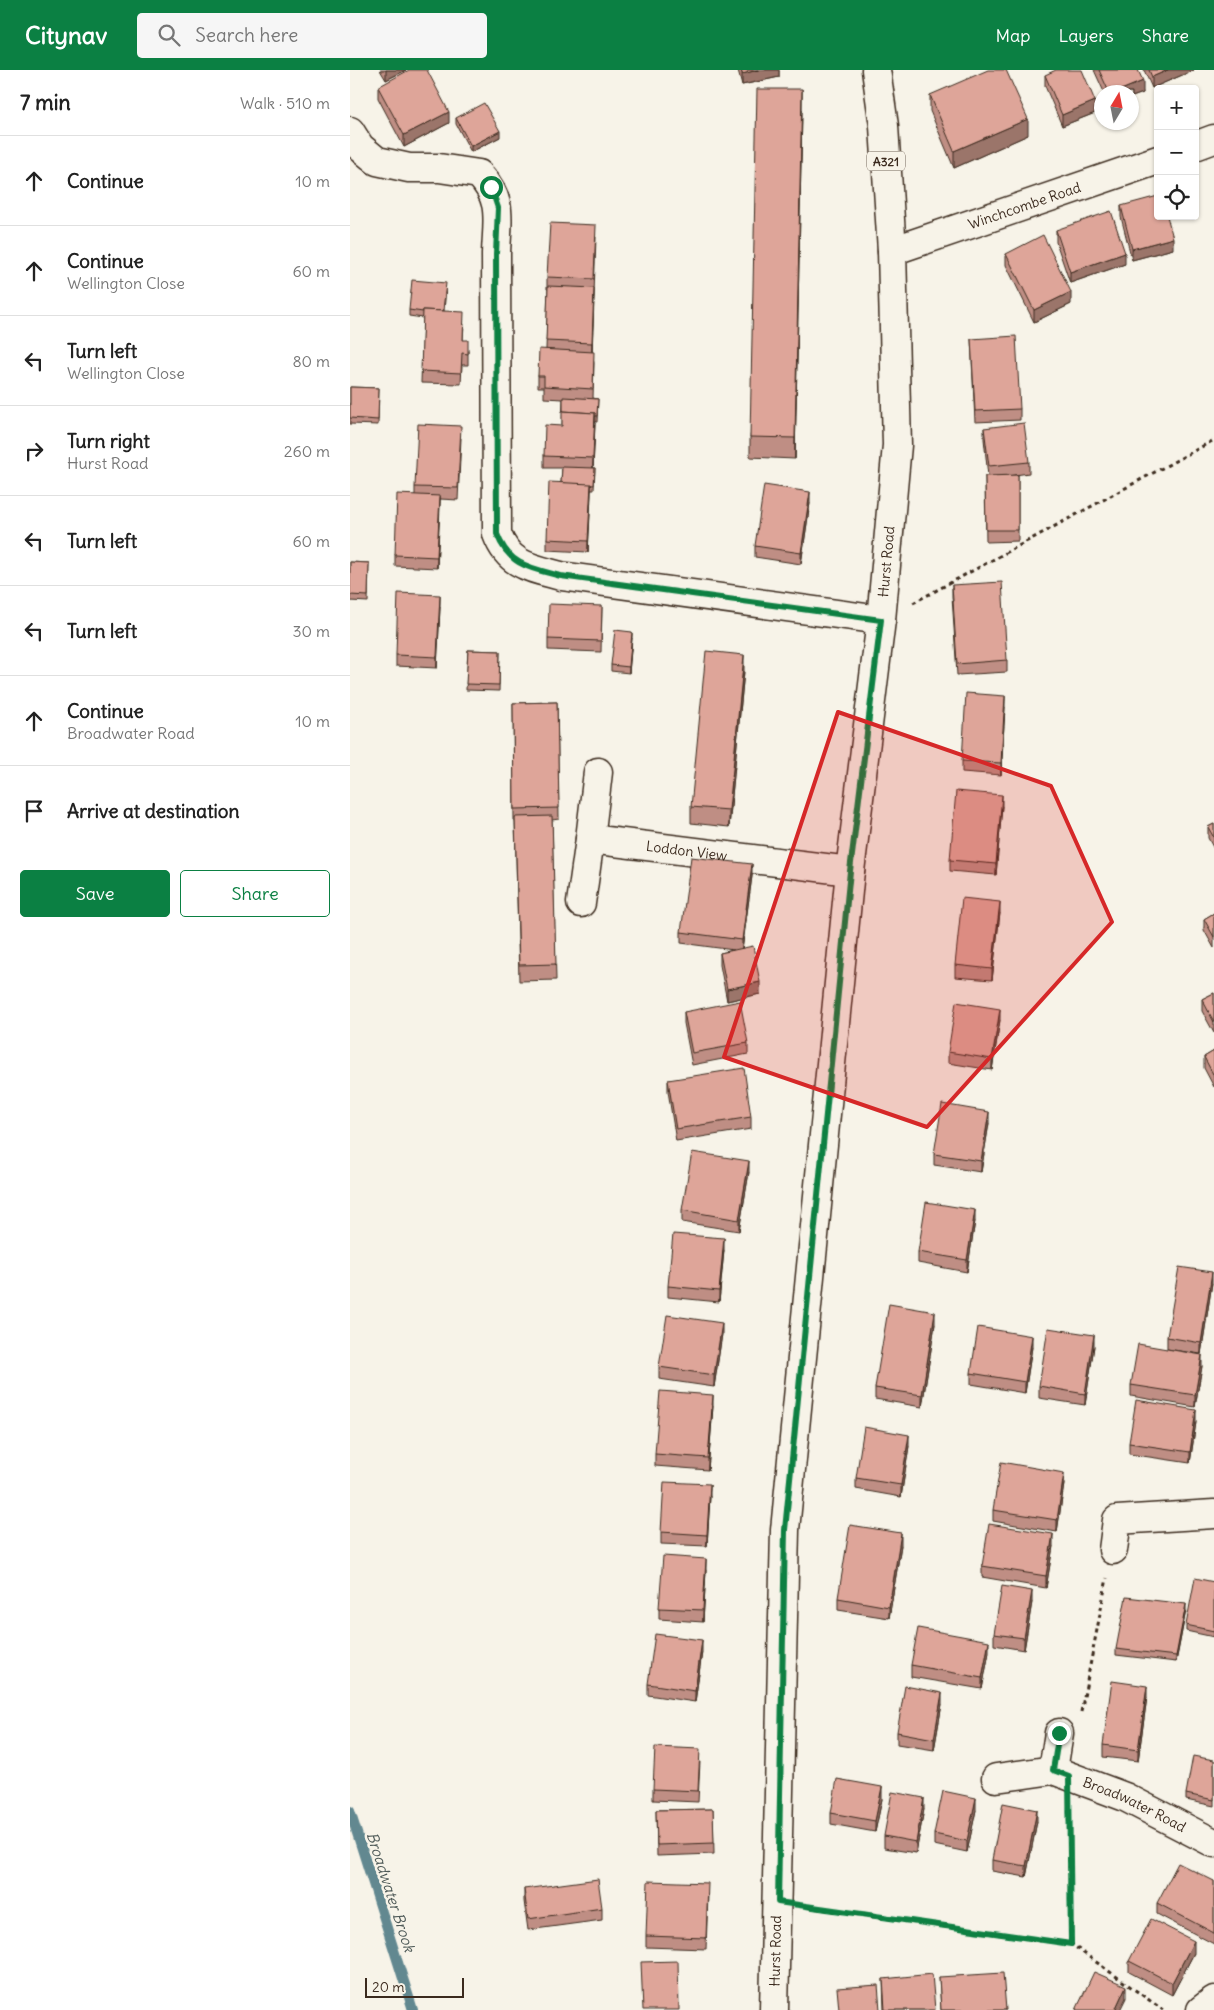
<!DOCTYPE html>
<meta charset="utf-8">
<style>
:root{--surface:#fff;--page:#f6f6f6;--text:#222;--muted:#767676;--line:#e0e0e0;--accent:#0b8043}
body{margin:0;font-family:Delius,sans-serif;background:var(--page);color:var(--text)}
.controls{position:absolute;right:15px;top:15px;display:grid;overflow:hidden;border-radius:5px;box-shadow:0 1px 4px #0004}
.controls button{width:45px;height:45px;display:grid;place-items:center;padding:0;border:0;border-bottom:1px solid var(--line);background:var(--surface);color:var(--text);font:25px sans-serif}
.compass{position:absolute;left:744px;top:15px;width:45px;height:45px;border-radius:50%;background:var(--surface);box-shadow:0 1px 4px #0004;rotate:10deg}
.scale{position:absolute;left:15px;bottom:12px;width:99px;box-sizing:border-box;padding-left:5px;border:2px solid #3b2a1e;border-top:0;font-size:14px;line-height:18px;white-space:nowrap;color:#3b2a1e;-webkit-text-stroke:4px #f7f3e8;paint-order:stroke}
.stop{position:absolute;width:15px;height:15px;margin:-11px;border:4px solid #0b8043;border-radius:50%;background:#fff}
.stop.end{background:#0b8043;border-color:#fff;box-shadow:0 1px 5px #0008}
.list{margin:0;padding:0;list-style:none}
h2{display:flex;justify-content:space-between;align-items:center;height:65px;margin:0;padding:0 20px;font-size:21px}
h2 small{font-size:16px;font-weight:400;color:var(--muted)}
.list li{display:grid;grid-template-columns:32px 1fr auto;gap:15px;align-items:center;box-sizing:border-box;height:90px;padding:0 20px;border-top:1px solid var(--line)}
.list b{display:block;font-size:19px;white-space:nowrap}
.list p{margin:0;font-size:16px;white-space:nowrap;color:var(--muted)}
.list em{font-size:16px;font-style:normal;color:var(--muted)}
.actions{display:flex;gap:10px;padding:15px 20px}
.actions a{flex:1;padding:11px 0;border:1px solid var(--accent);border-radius:5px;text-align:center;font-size:18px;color:var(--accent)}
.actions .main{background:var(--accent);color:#fff}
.icon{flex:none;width:28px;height:28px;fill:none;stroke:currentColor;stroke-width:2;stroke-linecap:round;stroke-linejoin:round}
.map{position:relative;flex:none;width:864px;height:1940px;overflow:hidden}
header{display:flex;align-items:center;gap:30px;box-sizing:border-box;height:70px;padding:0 25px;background:var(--accent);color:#fff}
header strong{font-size:24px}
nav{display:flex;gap:28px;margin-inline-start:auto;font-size:18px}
.search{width:350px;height:45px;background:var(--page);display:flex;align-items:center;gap:12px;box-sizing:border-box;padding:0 18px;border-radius:5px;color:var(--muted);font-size:19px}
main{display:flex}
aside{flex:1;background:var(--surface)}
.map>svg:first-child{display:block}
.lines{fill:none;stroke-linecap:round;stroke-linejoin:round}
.stream{stroke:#628890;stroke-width:10}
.minor-casing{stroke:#3b2a1e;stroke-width:31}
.major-casing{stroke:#3b2a1e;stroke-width:31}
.path{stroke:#3b2a1e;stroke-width:3;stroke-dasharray:4 4;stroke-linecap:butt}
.minor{stroke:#f7f3e8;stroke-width:28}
.major{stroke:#f7f3e8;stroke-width:28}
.wall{fill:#bf8e84;stroke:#3b2a1e}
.shaded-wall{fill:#9b746b;stroke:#3b2a1e}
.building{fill:#dea599;stroke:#3b2a1e}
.route{stroke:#0b8043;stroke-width:6}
.marked{fill:#d62828;fill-opacity:0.2;stroke:#d62828;stroke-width:4;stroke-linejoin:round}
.labels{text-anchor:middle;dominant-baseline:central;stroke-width:5;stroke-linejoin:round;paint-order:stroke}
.shield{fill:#f7f3e8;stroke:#73665b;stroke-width:1}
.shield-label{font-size:12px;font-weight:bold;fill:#3b2a1e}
.street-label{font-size:14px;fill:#3b2a1e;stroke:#f7f3e8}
.water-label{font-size:15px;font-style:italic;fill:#4e5957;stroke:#f7f3e8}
</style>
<header>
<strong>Citynav</strong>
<div class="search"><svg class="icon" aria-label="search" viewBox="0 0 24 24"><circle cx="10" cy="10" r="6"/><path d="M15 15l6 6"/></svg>Search here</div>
<nav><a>Map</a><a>Layers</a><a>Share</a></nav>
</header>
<main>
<aside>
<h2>7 min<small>Walk · 510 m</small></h2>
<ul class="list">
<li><svg class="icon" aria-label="ahead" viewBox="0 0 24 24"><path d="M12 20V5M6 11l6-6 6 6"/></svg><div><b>Continue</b></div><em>10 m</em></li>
<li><svg class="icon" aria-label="ahead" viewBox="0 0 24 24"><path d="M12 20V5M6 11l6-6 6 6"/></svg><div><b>Continue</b><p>Wellington Close</p></div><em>60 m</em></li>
<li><svg class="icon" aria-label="left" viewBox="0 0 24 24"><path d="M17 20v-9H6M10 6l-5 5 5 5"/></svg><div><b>Turn left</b><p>Wellington Close</p></div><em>80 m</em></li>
<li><svg class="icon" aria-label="right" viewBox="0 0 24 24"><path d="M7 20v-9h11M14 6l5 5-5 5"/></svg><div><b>Turn right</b><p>Hurst Road</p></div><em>260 m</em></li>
<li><svg class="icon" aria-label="left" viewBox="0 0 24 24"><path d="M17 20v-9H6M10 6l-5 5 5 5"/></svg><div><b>Turn left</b></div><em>60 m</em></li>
<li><svg class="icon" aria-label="left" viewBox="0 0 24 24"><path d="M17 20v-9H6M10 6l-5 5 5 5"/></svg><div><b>Turn left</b></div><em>30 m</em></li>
<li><svg class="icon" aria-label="ahead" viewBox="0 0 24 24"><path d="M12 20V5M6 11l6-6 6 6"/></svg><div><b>Continue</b><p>Broadwater Road</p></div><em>10 m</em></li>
<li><svg class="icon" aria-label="arrive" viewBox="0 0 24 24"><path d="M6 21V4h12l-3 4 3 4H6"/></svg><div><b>Arrive at destination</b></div></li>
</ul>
<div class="actions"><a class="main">Save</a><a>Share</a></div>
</aside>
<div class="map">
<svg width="864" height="1940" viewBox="0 0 864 1940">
<rect width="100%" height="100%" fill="#f7f3e8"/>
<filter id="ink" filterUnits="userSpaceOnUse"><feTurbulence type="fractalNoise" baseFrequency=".02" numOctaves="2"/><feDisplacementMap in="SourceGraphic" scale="10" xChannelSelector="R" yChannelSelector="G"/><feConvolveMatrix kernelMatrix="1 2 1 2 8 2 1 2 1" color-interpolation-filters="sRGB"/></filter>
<g filter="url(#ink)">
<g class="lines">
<polyline class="stream" points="0,1741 63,1940"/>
<g class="minor-casing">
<g id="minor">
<path d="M 0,61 L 10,77 L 27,91 L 59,98 L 89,98 L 129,104 C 154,131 147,150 146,184 L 147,464 C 159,496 181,498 211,506 L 531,550"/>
<polyline points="845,76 864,69"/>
<path id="s1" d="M 542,181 L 808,90"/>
<polyline points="240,769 248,702"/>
<path id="s2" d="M 231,833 L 240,769 L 500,801"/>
<polyline points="763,1480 767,1450 864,1444"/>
<polyline points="703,1700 709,1663"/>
<path id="s3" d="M 646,1708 L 703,1700 L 775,1727 L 864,1773"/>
<polyline points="851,1940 864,1930"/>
</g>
</g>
<g class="major-casing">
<g id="major">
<path id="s4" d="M 424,1940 L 435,1460 L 500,801 L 531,550 L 547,375 L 542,181 L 534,56 L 526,0"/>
</g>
</g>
<g class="path">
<polyline points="563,533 864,370"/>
<polyline points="731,1642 757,1508"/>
<polyline points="719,1740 721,1874"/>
<polyline points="458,1837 721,1874 813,1940"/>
</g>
<use href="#minor" class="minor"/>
<use href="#major" class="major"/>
</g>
<g class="wall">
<polygon points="30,0 56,0 36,10"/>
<polygon points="388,0 429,0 429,7 392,15"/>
<polygon points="744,0 788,0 793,23 782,27 782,22 754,22"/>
<polygon points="794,0 844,0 802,18"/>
<polygon points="695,5 745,43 712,56 695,16"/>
<polygon points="28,17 99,53 54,77 28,28"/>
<polygon points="580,25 678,65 604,98 580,41"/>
<polygon points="452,40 445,389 400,387 400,367"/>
<polygon points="106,48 150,67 121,82 106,54"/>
<polygon points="771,136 823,179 782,190 771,147"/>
<polygon points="706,160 775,194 720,213 706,172"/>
<polygon points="246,167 242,281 244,293 243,328 248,329 247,352 245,352 243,398 245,398 244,420 241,420 238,482 197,480 197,469 211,413 212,398 194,398 194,386 212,356 213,329 194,328 194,317 188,317 188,306 196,279 198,219 197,219 197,207"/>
<polygon points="656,184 721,234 684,252 656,195"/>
<polygon points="96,219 94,241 114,254 113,270 118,281 118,295 112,295 111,314 71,313 73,248 59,246 59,240"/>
<polygon points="621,269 670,339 670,350 625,352"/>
<polygon points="0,317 29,318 28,355 0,354"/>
<polygon points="634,358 679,392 679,403 658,406 668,405 668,471 636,472 635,406 638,406 634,369"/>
<polygon points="111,368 108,430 90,429 87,498 45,496 45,485 65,424 65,417"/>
<polygon points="460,433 451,494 405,487 405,476"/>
<polygon points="0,492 19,493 18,532 0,531"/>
<polygon points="602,515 657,590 657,602 607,605 602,526"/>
<polygon points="252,536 251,582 198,580 198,569"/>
<polygon points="90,537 87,598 46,596 46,585"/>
<polygon points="282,568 279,603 261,601 261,595"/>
<polygon points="118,580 150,581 149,621 116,620"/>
<polygon points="394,601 379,757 341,753 341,737"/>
<polygon points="207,632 209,749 202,750 206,910 169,911 165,750 164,750 163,633"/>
<polygon points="655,637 651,705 612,702 612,691"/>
<polygon points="652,736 646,805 600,801 600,790"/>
<polygon points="864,754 864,779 858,768 858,757"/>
<polygon points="402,806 392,879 410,924 377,931 370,895 370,883 384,880 331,873 331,862"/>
<polygon points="650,843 642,910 605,907 605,895"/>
<polygon points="864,843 864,878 854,860 854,849"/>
<polygon points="864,923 864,963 852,941 852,929"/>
<polygon points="334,942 398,973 398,984 342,995 334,953"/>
<polygon points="650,950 642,1000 598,993 598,982"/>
<polygon points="864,981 864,1017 854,998 854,987"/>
<polygon points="318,1010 401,1047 401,1059 326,1071 318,1021"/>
<polygon points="639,1053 631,1102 584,1095 584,1084"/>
<polygon points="399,1102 389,1161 332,1152 332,1140"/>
<polygon points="625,1151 617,1202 568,1193 568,1182"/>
<polygon points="374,1180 369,1232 318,1227 318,1216"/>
<polygon points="862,1213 851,1284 817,1279 817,1267"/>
<polygon points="585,1254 572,1337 525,1329 525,1318"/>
<polygon points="372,1264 364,1317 309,1309 309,1297"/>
<polygon points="744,1276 735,1335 689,1328 689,1316"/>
<polygon points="682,1277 675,1323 621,1314 621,1303"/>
<polygon points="852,1296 845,1337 781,1326 781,1315"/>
<polygon points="363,1336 358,1400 305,1396 305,1384"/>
<polygon points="846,1352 840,1393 779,1384 779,1373"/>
<polygon points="559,1376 551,1427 506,1419 506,1408"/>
<polygon points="714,1414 707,1462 643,1451 643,1440"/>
<polygon points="360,1426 357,1476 311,1474 311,1462"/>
<polygon points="551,1475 539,1548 488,1540 488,1528"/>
<polygon points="703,1476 696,1518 632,1507 632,1496"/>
<polygon points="356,1500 353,1552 309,1549 309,1538"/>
<polygon points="864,1512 864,1567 836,1561 836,1555"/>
<polygon points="682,1532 674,1580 644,1575 644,1564"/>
<polygon points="836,1540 826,1592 766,1585 766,1579"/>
<polygon points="352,1582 345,1632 298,1625 298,1614"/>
<polygon points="639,1582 632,1619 561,1607 561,1595"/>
<polygon points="797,1627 788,1691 753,1687 753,1675"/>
<polygon points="592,1634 584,1680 547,1674 547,1662"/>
<polygon points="864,1690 864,1736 836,1730 836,1724"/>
<polygon points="350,1691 348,1732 303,1730 303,1719"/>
<polygon points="532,1729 525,1762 481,1754 481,1743"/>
<polygon points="363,1739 364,1784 307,1786 306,1740"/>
<polygon points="574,1739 566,1783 534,1778 534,1766"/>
<polygon points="626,1740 617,1782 584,1775 584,1764"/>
<polygon points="687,1751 676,1807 642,1801 642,1790"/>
<polygon points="864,1811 864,1874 807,1844 807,1833"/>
<polygon points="174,1819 252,1838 252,1850 178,1860 174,1831"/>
<polygon points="358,1825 356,1879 296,1877 296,1866"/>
<polygon points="844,1883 822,1925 779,1902 779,1891"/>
<polygon points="589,1907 656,1940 591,1940"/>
<polygon points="533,1909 585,1940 534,1940"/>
</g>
<g class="shaded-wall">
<polygon points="36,0 56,0 36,10"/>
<polygon points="408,0 429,0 429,7 392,15 392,4"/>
<polygon points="818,0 844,0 802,18 802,7"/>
<polygon points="793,11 793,23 782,27 782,22 766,22"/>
<polygon points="452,19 452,40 445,389 445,368"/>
<polygon points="745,31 745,43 712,56 712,45"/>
<polygon points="99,42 99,53 54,77 54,65"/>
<polygon points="678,49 678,65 604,98 604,81"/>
<polygon points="150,61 150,67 121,82 121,76"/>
<polygon points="823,168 823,179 782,190 782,179"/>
<polygon points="775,183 775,194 720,213 720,202"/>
<polygon points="244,218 244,229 242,285 242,273"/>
<polygon points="721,222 721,234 684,252 684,240"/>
<polygon points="245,343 245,354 243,400 243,388"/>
<polygon points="241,414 241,426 238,482 238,471"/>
<polygon points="460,422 460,433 451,494 451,483"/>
<polygon points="90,426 90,437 87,498 87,487"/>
<polygon points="90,525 90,537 87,598 87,587"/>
<polygon points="282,562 282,568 279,603 279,597"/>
<polygon points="394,585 394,601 379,757 379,740"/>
<polygon points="655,626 655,637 651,705 651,693"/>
<polygon points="652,725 652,736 646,805 646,794"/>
<polygon points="402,794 402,806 392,881 392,870"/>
<polygon points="650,832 650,843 642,910 642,899"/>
<polygon points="410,912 410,924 377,931 377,919"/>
<polygon points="650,939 650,950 642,1000 642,989"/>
<polygon points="639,1042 639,1053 631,1102 631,1091"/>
<polygon points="399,1091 399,1102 389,1161 389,1150"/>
<polygon points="625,1140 625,1151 617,1202 617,1190"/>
<polygon points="374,1168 374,1180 369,1232 369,1221"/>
<polygon points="862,1202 862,1213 851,1284 851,1273"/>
<polygon points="585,1242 585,1254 572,1337 572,1325"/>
<polygon points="372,1253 372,1264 364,1317 364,1305"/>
<polygon points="744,1265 744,1276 735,1335 735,1324"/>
<polygon points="682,1266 682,1277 675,1323 675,1312"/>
<polygon points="852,1285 852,1296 845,1337 845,1325"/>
<polygon points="363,1325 363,1336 358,1400 358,1388"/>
<polygon points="846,1340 846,1352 840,1393 840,1382"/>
<polygon points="559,1365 559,1376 551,1427 551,1415"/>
<polygon points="714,1403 714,1414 707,1462 707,1450"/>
<polygon points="360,1414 360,1426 357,1476 357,1465"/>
<polygon points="551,1463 551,1475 539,1548 539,1537"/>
<polygon points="703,1464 703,1476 696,1518 696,1506"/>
<polygon points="356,1489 356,1500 353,1552 353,1540"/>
<polygon points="682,1521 682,1532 674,1580 674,1568"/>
<polygon points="836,1534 836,1540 826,1592 826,1586"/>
<polygon points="352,1570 352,1582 345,1632 345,1621"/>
<polygon points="639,1571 639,1582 632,1619 632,1608"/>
<polygon points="797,1616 797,1627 788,1691 788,1680"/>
<polygon points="592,1623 592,1634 584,1680 584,1669"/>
<polygon points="532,1717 532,1729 525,1762 525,1751"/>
<polygon points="574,1728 574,1739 566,1783 566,1772"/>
<polygon points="626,1728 626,1740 617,1782 617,1771"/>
<polygon points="687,1740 687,1751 676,1807 676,1796"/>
<polygon points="844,1871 844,1883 822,1925 822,1913"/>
<polygon points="776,1916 776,1928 770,1940 765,1940"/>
</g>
<g class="building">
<polygon points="59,0 77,0 99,42 54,65 28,17"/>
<polygon points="391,0 408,0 392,4"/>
<polygon points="638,0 656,0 678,49 604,81 580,25"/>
<polygon points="706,0 732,0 745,31 712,45 695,5"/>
<polygon points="749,0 788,0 793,11 766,22 759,22"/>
<polygon points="799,0 818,0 802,7"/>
<polygon points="407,19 452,19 445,368 400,367"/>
<polygon points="134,33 150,61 121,76 106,48"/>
<polygon points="808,126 808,146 817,146 823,168 782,179 771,136"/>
<polygon points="761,141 775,183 720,202 706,160"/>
<polygon points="200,153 246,155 244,209 197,207"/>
<polygon points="693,165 721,222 684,240 656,184"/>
<polygon points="62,210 96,213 93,241 73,240 73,242 59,240"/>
<polygon points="198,216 244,218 242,273 196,271"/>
<polygon points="73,240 114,242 113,270 118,270 118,284 112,283 111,303 71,301"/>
<polygon points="666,266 670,339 625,341 621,269"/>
<polygon points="189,279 244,282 243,319 194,316 194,306 188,306"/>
<polygon points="0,317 29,318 28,350 0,348"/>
<polygon points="213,327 248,329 247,346 245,346 245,343 213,341"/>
<polygon points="212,341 245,343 243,388 194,386 195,355 212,356"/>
<polygon points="674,353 679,392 639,396 634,358"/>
<polygon points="68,354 111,356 108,418 65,417"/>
<polygon points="212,397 245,398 244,415 211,413"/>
<polygon points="668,405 668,460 636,460 635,406"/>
<polygon points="199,412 241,414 238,471 197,469"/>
<polygon points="414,415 460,422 451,483 405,476"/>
<polygon points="47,424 90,426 87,487 45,485"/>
<polygon points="0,492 19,493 18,526 0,525"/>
<polygon points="652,512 657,590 607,594 602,515"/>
<polygon points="48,523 90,525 87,587 46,585"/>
<polygon points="199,534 252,536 251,571 198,569"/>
<polygon points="265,560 282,562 279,597 261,595"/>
<polygon points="118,580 150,581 149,615 116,614"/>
<polygon points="356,581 394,585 379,740 341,737"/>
<polygon points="616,623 655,626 651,693 612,691"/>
<polygon points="207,632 209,738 164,739 163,633"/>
<polygon points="606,721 652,725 646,794 600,790"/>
<polygon points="202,746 206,894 169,895 165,747"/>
<polygon points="864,754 864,768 858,757"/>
<polygon points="341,787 402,794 392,870 331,862"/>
<polygon points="612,828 650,832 642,899 605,895"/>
<polygon points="864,843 864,867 854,849"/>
<polygon points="403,876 410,912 377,919 370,883"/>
<polygon points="864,923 864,952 852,929"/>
<polygon points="390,931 398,973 342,983 334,942"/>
<polygon points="606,932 650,939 642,989 598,982"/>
<polygon points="864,981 864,1006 854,987"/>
<polygon points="394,998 401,1047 326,1059 318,1010"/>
<polygon points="592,1034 639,1042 631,1091 584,1084"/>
<polygon points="342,1082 399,1091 389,1150 332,1140"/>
<polygon points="576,1132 625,1140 617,1190 568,1182"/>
<polygon points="323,1164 374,1168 369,1221 318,1216"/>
<polygon points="829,1197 862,1202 851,1273 817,1267"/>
<polygon points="539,1234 585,1242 572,1325 525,1318"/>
<polygon points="317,1245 372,1253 364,1305 309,1297"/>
<polygon points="628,1257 682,1266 675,1312 621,1303"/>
<polygon points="698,1258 744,1265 735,1324 689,1316"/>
<polygon points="788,1274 852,1285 845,1325 781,1315"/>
<polygon points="310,1321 363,1325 358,1388 305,1384"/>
<polygon points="786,1330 846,1340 840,1382 779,1373"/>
<polygon points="514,1357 559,1365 551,1415 506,1408"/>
<polygon points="651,1392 714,1403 707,1450 643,1440"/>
<polygon points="314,1412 360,1414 357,1465 311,1462"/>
<polygon points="639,1454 703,1464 696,1506 632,1496"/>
<polygon points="500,1455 551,1463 539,1537 488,1528"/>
<polygon points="313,1486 356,1489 353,1540 309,1538"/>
<polygon points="845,1508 864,1512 864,1561 836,1555"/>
<polygon points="652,1516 682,1521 674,1568 644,1564"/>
<polygon points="776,1527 836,1534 826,1586 766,1579"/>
<polygon points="568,1558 639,1571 632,1608 561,1595"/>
<polygon points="305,1564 352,1570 345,1621 298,1614"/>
<polygon points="762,1611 797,1616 788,1680 753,1675"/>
<polygon points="555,1616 592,1623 584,1669 547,1662"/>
<polygon points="305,1677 350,1679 348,1721 303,1719"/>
<polygon points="843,1686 864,1690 864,1730 836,1724"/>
<polygon points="487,1709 532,1717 525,1751 481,1743"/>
<polygon points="593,1721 626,1728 617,1771 584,1764"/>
<polygon points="542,1722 574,1728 566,1772 534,1766"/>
<polygon points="653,1733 687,1740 676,1796 642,1790"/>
<polygon points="363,1739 364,1773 307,1775 306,1740"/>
<polygon points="828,1793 864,1811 864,1863 807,1833"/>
<polygon points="248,1809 252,1838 178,1849 174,1819"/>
<polygon points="298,1811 358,1813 356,1868 296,1866"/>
<polygon points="801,1849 844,1871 822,1913 779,1891"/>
<polygon points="328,1891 329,1940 293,1940 291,1892"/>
<polygon points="744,1902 776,1916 765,1940 726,1940"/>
<polygon points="653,1903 656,1940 591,1940 589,1907"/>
<polygon points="582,1904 585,1940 535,1940 533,1909"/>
<polygon points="528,1915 530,1940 489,1940 487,1918"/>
</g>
</g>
<g class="lines" filter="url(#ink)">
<path class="route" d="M 141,117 L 148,138 L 146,184 L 147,464 C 159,496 181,498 211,506 L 531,550 L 500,801 L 435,1460 L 428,1832 L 721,1874 L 719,1706 L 703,1700 L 709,1663"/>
</g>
<path class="marked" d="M 488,642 L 701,716 L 762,852 L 577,1057 L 374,987 Z"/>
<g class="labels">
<rect class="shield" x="517" y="81.5" width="38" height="19" rx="4"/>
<g class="shield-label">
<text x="536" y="91">A321</text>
</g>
<g class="street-label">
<text stroke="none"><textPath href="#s1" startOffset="140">Winchcombe Road</textPath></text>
<text stroke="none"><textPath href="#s4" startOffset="1454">Hurst Road</textPath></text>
<text stroke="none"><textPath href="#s2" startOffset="162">Loddon View</textPath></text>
<text stroke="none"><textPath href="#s3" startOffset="146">Broadwater Road</textPath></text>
<text stroke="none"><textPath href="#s4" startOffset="59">Hurst Road</textPath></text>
</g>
<g class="water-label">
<text transform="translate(41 1822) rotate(72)">Broadwater Brook</text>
</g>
</g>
</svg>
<div class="controls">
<button>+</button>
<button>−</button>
<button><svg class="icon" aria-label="locate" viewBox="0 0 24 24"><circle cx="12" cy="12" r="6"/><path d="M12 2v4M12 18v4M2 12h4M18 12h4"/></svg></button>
</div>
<svg class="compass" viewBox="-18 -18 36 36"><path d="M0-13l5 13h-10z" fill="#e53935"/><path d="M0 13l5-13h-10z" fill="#767676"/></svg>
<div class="scale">20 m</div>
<div class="stop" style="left:141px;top:117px"></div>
<div class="stop end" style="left:709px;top:1663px"></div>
</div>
</main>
